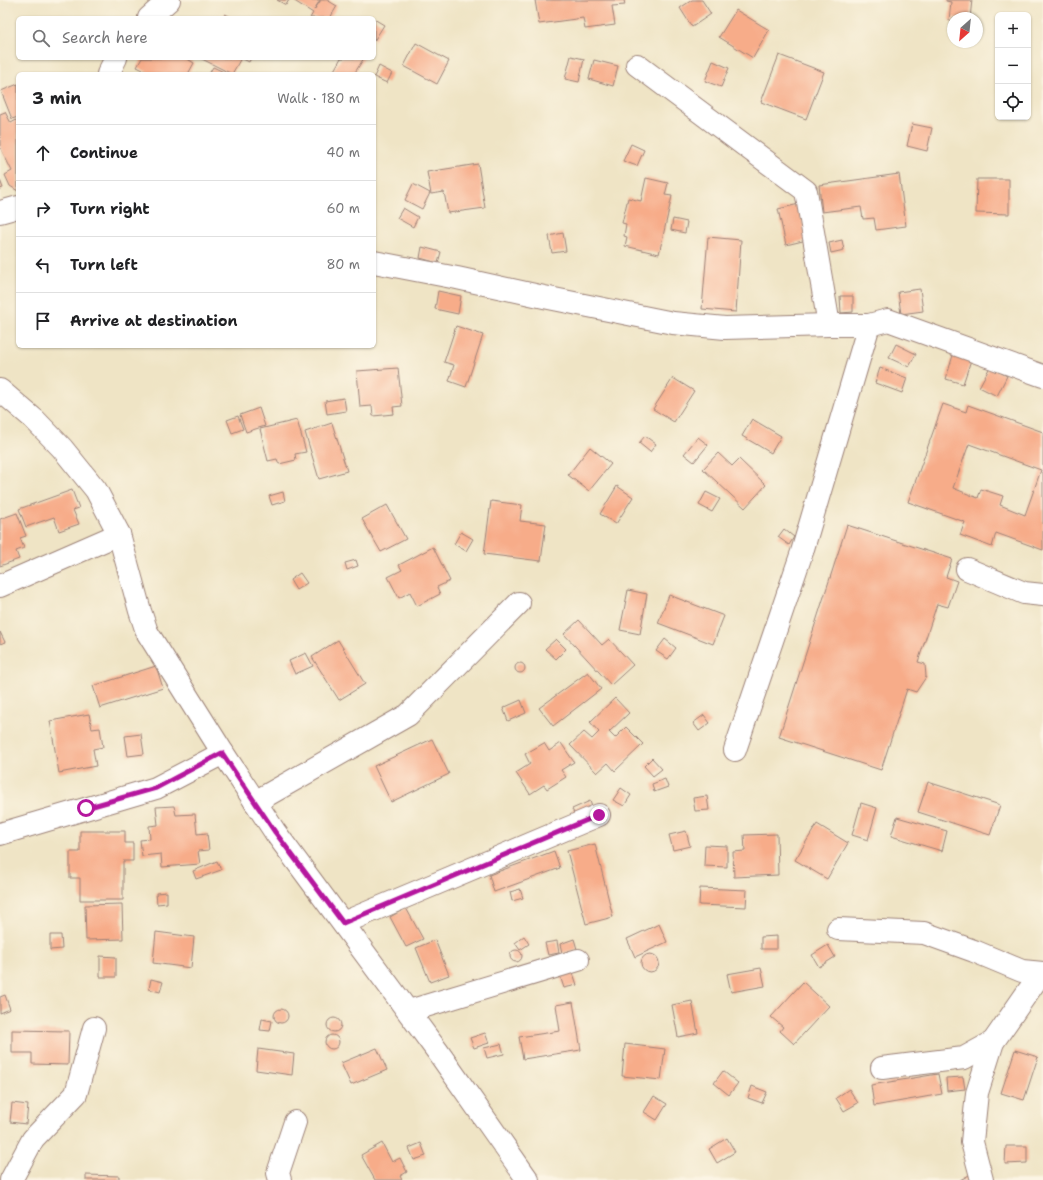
<!DOCTYPE html>
<meta charset="utf-8">
<style>
:root{--surface:#fff;--page:#f6f6f6;--text:#202124;--muted:#757577;--line:#e0e0e0}
body{margin:0;font-family:"Shantell Sans",sans-serif;background:var(--page);color:var(--text)}
.controls{position:absolute;right:12px;top:12px;display:grid;overflow:hidden;border-radius:6px;box-shadow:0 1px 3px #0004}
.controls button{width:36px;height:36px;display:grid;place-items:center;padding:0;border:0;border-bottom:1px solid var(--line);background:var(--surface);color:var(--text);font:20px sans-serif}
.compass{position:absolute;left:947px;top:12px;width:36px;height:36px;border-radius:50%;background:var(--surface);box-shadow:0 1px 3px #0004;rotate:207deg}
.stop{position:absolute;width:12px;height:12px;margin:-9px;border:3px solid #b5179e;border-radius:50%;background:#fff}
.stop.end{background:#b5179e;border-color:#fff;box-shadow:0 1px 4px #0008}
.list{margin:0;padding:0;list-style:none}
h2{display:flex;justify-content:space-between;align-items:center;height:52px;margin:0;padding:0 16px;font-size:17px}
h2 small{font-size:13px;font-weight:400;color:var(--muted)}
.list li{display:grid;grid-template-columns:26px 1fr auto;gap:12px;align-items:center;box-sizing:border-box;height:56px;padding:0 16px;border-top:1px solid var(--line)}
.list b{display:block;font-size:15px;white-space:nowrap}
.list em{font-size:13px;font-style:normal;color:var(--muted)}
.icon{flex:none;width:22px;height:22px;fill:none;stroke:currentColor;stroke-width:2;stroke-linecap:round;stroke-linejoin:round}
.map{position:relative;flex:none;width:1043px;height:1180px;overflow:hidden}
.search{position:absolute;background:var(--surface);box-shadow:0 1px 3px #0004;left:16px;top:16px;width:360px;height:44px;display:flex;align-items:center;gap:10px;box-sizing:border-box;padding:0 14px;border-radius:6px;color:var(--muted);font-size:15px}
.panel{position:absolute;background:var(--surface);box-shadow:0 1px 3px #0004;left:16px;top:72px;width:360px;height:276px;border-radius:6px}
.map>svg:first-child{display:block}
.building{fill:#f7ac89;fill-rule:evenodd}
.lines{fill:none;stroke-linecap:round;stroke-linejoin:round}
.street-casing{stroke:#9c8278;stroke-width:24}
.street{stroke:#fff;stroke-width:22}
.route{stroke:#b5179e;stroke-width:5}
</style>
<div class="map">
<svg width="1043" height="1180" viewBox="0 0 1043 1180">
<rect width="100%" height="100%" fill="#fcf5e5"/>
<filter id="ink" filterUnits="userSpaceOnUse"><feTurbulence type="fractalNoise" baseFrequency=".025" numOctaves="2"/><feDisplacementMap in="SourceGraphic" scale="8" xChannelSelector="R" yChannelSelector="G"/><feConvolveMatrix kernelMatrix="1 2 1 2 8 2 1 2 1" color-interpolation-filters="sRGB"/></filter>
<filter id="wash" filterUnits="userSpaceOnUse"><feTurbulence type="fractalNoise" baseFrequency=".012" numOctaves="4" result="noise"/><feDisplacementMap in="SourceGraphic" scale="16" xChannelSelector="R" yChannelSelector="G"/><feGaussianBlur stdDeviation="0.9" result="paint"/><feColorMatrix in="noise" values="0 0 0 0 0 0 0 0 0 0 0 0 0 0 0 0 0 1.4 0 .05"/><feComposite in="paint" operator="in"/></filter>
<g filter="url(#wash)">
<rect width="100%" height="100%" fill="#efe4c5"/>
<g id="blocks">
<g class="building">
<polygon points="277,0 289,0 286,5"/>
<polygon points="293,0 320,0 314,10 321,0 327,0 337,6 330,18 310,18 313,13"/>
<polygon points="535,0 624,0 625,5 612,6 615,25 585,29 583,18 539,24"/>
<polygon points="692,0 702,0 711,14 692,27 680,8"/>
<polygon points="946,0 972,0 970,18 953,18 953,21 949,20 951,2 946,1"/>
<polygon points="736,10 769,30 753,58 719,37"/>
<polygon points="225,14 233,18 223,18"/>
<polygon points="374,19 384,25 374,41"/>
<polygon points="416,43 449,61 437,84 404,66"/>
<polygon points="779,55 824,72 806,119 761,102"/>
<polygon points="571,56 584,59 579,82 565,79"/>
<polygon points="142,58 186,58 194,63 188,74 151,74 137,67"/>
<polygon points="200,58 241,58 232,74"/>
<polygon points="241,58 251,58 249,62"/>
<polygon points="341,58 364,58 354,74 332,74"/>
<polygon points="594,60 618,66 613,86 589,79"/>
<polygon points="713,61 729,68 721,87 705,81"/>
<polygon points="379,66 392,73 387,83 374,77"/>
<polygon points="213,67 228,74 209,74"/>
<polygon points="18,84 18,117 12,119 1,91"/>
<polygon points="5,112 11,123 18,119 18,191 10,186 5,175 12,171 0,147 0,114"/>
<polygon points="912,124 932,128 927,151 907,146"/>
<polygon points="631,144 644,150 637,166 623,161"/>
<polygon points="478,164 485,208 448,213 444,192 431,194 427,172"/>
<polygon points="899,174 906,226 876,230 874,218 863,219 861,207 822,212 819,185"/>
<polygon points="646,178 668,183 665,195 672,196 659,254 625,246 627,237 624,236 626,224 622,223 628,198 641,201"/>
<polygon points="977,179 1009,179 1009,214 976,213"/>
<polygon points="0,180 3,188 0,189"/>
<polygon points="413,184 430,193 422,209 405,200"/>
<polygon points="799,204 807,240 786,245 778,209"/>
<polygon points="403,208 418,217 413,227 397,218"/>
<polygon points="673,219 687,222 685,233 671,230"/>
<polygon points="563,233 566,251 552,253 549,236"/>
<polygon points="708,237 741,240 736,312 702,309"/>
<polygon points="842,240 844,250 831,253 829,243"/>
<polygon points="422,247 441,252 438,263 420,258"/>
<polygon points="920,289 923,311 901,314 898,292"/>
<polygon points="438,291 461,296 458,314 435,309"/>
<polygon points="840,296 853,296 853,312 841,313"/>
<polygon points="456,326 483,335 466,387 449,381 454,365 444,362"/>
<polygon points="896,344 916,354 909,367 889,358"/>
<polygon points="953,355 971,360 963,384 946,379"/>
<polygon points="990,367 1007,376 997,396 979,387"/>
<polygon points="398,368 402,406 393,407 394,414 373,416 372,406 360,407 357,371"/>
<polygon points="880,368 907,378 902,393 875,383"/>
<polygon points="673,378 694,391 674,422 653,409"/>
<polygon points="344,398 346,411 327,414 325,401"/>
<path d="M 943,404 L 966,412 L 968,405 L 1043,432 L 1043,550 L 996,533 L 992,547 L 960,535 L 965,522 L 908,502 ZM 969,444 L 1041,470 L 1025,515 L 1000,505 L 1003,496 L 981,489 L 978,498 L 953,488 Z"/>
<polygon points="259,408 265,426 246,432 240,415"/>
<polygon points="238,416 243,429 232,433 227,420"/>
<polygon points="752,419 781,436 771,453 742,436"/>
<polygon points="297,420 306,452 295,454 296,460 279,464 277,459 268,461 260,429"/>
<polygon points="332,423 347,471 319,479 305,432"/>
<polygon points="645,436 656,444 650,452 639,443"/>
<polygon points="698,437 708,445 694,462 684,454"/>
<polygon points="590,447 611,464 589,491 568,475"/>
<polygon points="718,453 732,466 739,459 766,485 745,508 703,469"/>
<polygon points="617,486 633,497 616,524 600,514"/>
<polygon points="72,490 79,508 73,510 79,524 59,531 54,517 26,527 19,509"/>
<polygon points="283,492 285,501 272,505 269,496"/>
<polygon points="706,492 720,499 712,512 699,505"/>
<polygon points="491,501 522,505 520,521 546,524 541,561 484,554"/>
<polygon points="387,505 406,539 381,552 362,519"/>
<polygon points="17,513 26,536 20,538 24,548 16,551 19,559 0,566 0,519"/>
<polygon points="847,525 952,559 946,577 957,581 948,607 937,604 918,662 925,664 926,677 916,692 907,689 881,770 779,737"/>
<polygon points="784,529 794,537 789,545 778,537"/>
<polygon points="461,532 473,539 466,551 454,544"/>
<polygon points="433,547 450,581 437,587 440,594 417,606 410,592 399,598 388,577 402,570 399,565"/>
<polygon points="356,560 358,566 347,570 345,563"/>
<polygon points="300,573 307,583 296,590 290,580"/>
<polygon points="628,590 647,594 640,634 620,630"/>
<polygon points="669,595 724,616 713,644 658,623"/>
<polygon points="579,620 602,645 609,639 633,665 611,685 564,634"/>
<polygon points="0,632 5,642 0,644"/>
<polygon points="556,639 566,649 556,659 545,649"/>
<polygon points="665,639 676,648 668,659 656,651"/>
<polygon points="338,640 365,684 339,700 312,657"/>
<polygon points="306,653 313,666 295,674 289,661"/>
<circle cx="520" cy="668" r="5"/>
<polygon points="156,666 163,688 100,708 93,686"/>
<polygon points="588,672 601,689 553,726 539,708"/>
<polygon points="615,698 629,713 609,732 615,738 626,727 643,744 615,771 608,763 597,773 570,745 584,732 592,739 599,732 590,722"/>
<polygon points="521,700 526,713 508,721 503,708"/>
<polygon points="89,714 92,729 100,728 103,747 93,749 96,766 59,773 50,721"/>
<polygon points="704,715 710,723 699,731 693,723"/>
<polygon points="141,734 144,754 128,756 125,736"/>
<polygon points="432,739 449,774 391,802 374,766"/>
<polygon points="544,743 549,751 561,743 574,762 561,770 566,777 547,789 544,785 530,794 516,773 530,764 525,754"/>
<polygon points="652,758 662,769 653,776 644,766"/>
<polygon points="665,779 668,787 654,792 652,784"/>
<polygon points="928,782 1000,805 990,835 918,812"/>
<polygon points="621,788 631,795 624,806 613,800"/>
<polygon points="707,796 709,810 695,811 693,798"/>
<polygon points="590,801 593,810 576,818 572,809"/>
<polygon points="861,803 877,808 868,840 852,835"/>
<polygon points="174,806 176,815 195,814 197,834 207,833 209,850 198,851 200,864 162,867 161,854 142,856 140,840 150,839 149,826 158,825 156,807"/>
<polygon points="897,817 947,831 942,851 891,836"/>
<polygon points="817,824 848,843 827,879 795,860"/>
<polygon points="80,831 125,831 125,843 133,843 133,861 123,861 123,900 80,900 80,878 70,878 70,852 80,852"/>
<polygon points="686,831 690,846 673,850 669,835"/>
<polygon points="777,834 778,875 734,877 733,852 745,851 744,835"/>
<polygon points="595,844 613,917 586,924 567,851"/>
<polygon points="705,845 727,846 727,867 704,866"/>
<polygon points="554,851 560,868 494,892 489,875"/>
<polygon points="217,861 221,870 196,879 193,871"/>
<polygon points="700,888 747,890 746,907 699,905"/>
<polygon points="520,889 523,898 512,901 510,892"/>
<polygon points="167,892 167,903 157,904 156,893"/>
<polygon points="122,904 123,939 86,940 85,905"/>
<polygon points="406,908 423,939 406,947 390,917"/>
<polygon points="659,924 667,942 635,957 627,939"/>
<polygon points="156,932 194,937 191,968 153,963"/>
<polygon points="50,935 61,935 62,949 50,950"/>
<polygon points="524,936 529,944 520,950 515,943"/>
<polygon points="777,936 777,949 761,949 761,937"/>
<polygon points="574,939 577,949 562,953 560,944"/>
<polygon points="435,940 449,975 430,982 416,948"/>
<polygon points="557,941 559,953 548,955 545,943"/>
<polygon points="828,945 835,957 819,967 812,955"/>
<circle cx="516" cy="956" r="6"/>
<circle cx="650" cy="963" r="9"/>
<polygon points="100,956 116,957 116,977 100,977"/>
<polygon points="761,968 765,986 731,992 727,974"/>
<polygon points="572,970 577,985 564,988 559,973"/>
<polygon points="151,979 163,982 160,992 149,989"/>
<polygon points="803,982 829,1006 794,1044 780,1031 783,1027 771,1017"/>
<polygon points="5,995 10,1009 0,1013 0,997"/>
<polygon points="692,1001 698,1033 678,1037 672,1005"/>
<polygon points="573,1002 581,1050 523,1059 519,1037 560,1031 556,1005"/>
<circle cx="281" cy="1016" r="7"/>
<circle cx="334" cy="1025" r="7"/>
<polygon points="262,1019 272,1021 270,1031 260,1030"/>
<polygon points="12,1030 69,1031 68,1065 32,1064 32,1053 12,1053"/>
<polygon points="485,1033 489,1043 474,1048 470,1038"/>
<circle cx="332" cy="1042" r="7"/>
<polygon points="501,1044 504,1054 487,1058 484,1048"/>
<polygon points="625,1044 665,1049 661,1080 622,1076"/>
<polygon points="377,1048 387,1070 351,1085 341,1063"/>
<polygon points="258,1049 294,1054 292,1075 256,1070"/>
<polygon points="1015,1050 1038,1057 1024,1100 1001,1093"/>
<polygon points="723,1071 738,1083 729,1095 714,1083"/>
<polygon points="938,1074 942,1094 874,1106 871,1085"/>
<polygon points="963,1077 965,1089 947,1091 946,1078"/>
<polygon points="752,1086 767,1092 762,1103 748,1098"/>
<polygon points="849,1089 858,1103 844,1111 836,1098"/>
<polygon points="654,1096 667,1104 657,1120 644,1112"/>
<polygon points="12,1103 28,1105 26,1124 10,1122"/>
<polygon points="727,1138 735,1152 717,1163 709,1149"/>
<polygon points="382,1143 392,1162 400,1158 407,1172 400,1176 402,1180 375,1180 361,1155"/>
<polygon points="421,1143 426,1156 414,1160 409,1148"/>
<polygon points="1006,1146 1027,1146 1027,1163 1005,1164"/>
<polygon points="971,1174 975,1180 960,1180"/>
<polygon points="86,1175 119,1176 119,1180 86,1180"/>
</g>
</g>
</g>
<g filter="url(#ink)">
<use href="#blocks" fill-opacity="0" stroke="#9c8278" stroke-width="1"/>
<g class="lines">
<g class="street-casing">
<g id="street">
<polyline points="149,18 169,0"/>
<polyline points="637,65 806,191 829,325"/>
<polyline points="108,74 116,58"/>
<polyline points="0,212 18,207"/>
<polyline points="374,262 457,278 544,297 673,323 725,328 829,325 869,325"/>
<polyline points="0,390 35,420 62,448 96,490 119,534 140,611 147,632 223,753 275,832 438,1052 528,1180"/>
<polyline points="967,569 1024,593 1043,595"/>
<polyline points="0,586 119,534"/>
<polyline points="735,750 802,552 869,325 888,320 1043,376"/>
<polyline points="255,802 408,715 519,603"/>
<polyline points="0,834 156,788 223,753"/>
<polyline points="343,923 599,815"/>
<polyline points="838,929 924,933 974,951 1022,971 1043,973"/>
<polyline points="409,1011 578,960"/>
<polyline points="882,1068 964,1058 993,1042"/>
<polyline points="11,1180 33,1139 76,1094 94,1028"/>
<polyline points="280,1180 278,1173 295,1122"/>
<polyline points="982,1180 972,1142 977,1093 993,1042 1041,973"/>
</g>
</g>
<use href="#street" class="street"/>
</g>
</g>
<g class="lines" filter="url(#ink)">
<polyline class="route" points="86,808 156,788 222,753 275,832 343,923 599,815"/>
</g>
</svg>
<div class="controls">
<button>+</button>
<button>−</button>
<button><svg class="icon" aria-label="locate" viewBox="0 0 24 24"><circle cx="12" cy="12" r="6"/><path d="M12 2v4M12 18v4M2 12h4M18 12h4"/></svg></button>
</div>
<svg class="compass" viewBox="-18 -18 36 36"><path d="M0-13l5 13h-10z" fill="#e53935"/><path d="M0 13l5-13h-10z" fill="#757577"/></svg>
<div class="stop" style="left:86px;top:808px"></div>
<div class="stop end" style="left:599px;top:815px"></div>
<div class="search"><svg class="icon" aria-label="search" viewBox="0 0 24 24"><circle cx="10" cy="10" r="6"/><path d="M15 15l6 6"/></svg>Search here</div>
<section class="panel">
<h2>3 min<small>Walk · 180 m</small></h2>
<ul class="list">
<li><svg class="icon" aria-label="ahead" viewBox="0 0 24 24"><path d="M12 20V5M6 11l6-6 6 6"/></svg><div><b>Continue</b></div><em>40 m</em></li>
<li><svg class="icon" aria-label="right" viewBox="0 0 24 24"><path d="M7 20v-9h11M14 6l5 5-5 5"/></svg><div><b>Turn right</b></div><em>60 m</em></li>
<li><svg class="icon" aria-label="left" viewBox="0 0 24 24"><path d="M17 20v-9H6M10 6l-5 5 5 5"/></svg><div><b>Turn left</b></div><em>80 m</em></li>
<li><svg class="icon" aria-label="arrive" viewBox="0 0 24 24"><path d="M6 21V4h12l-3 4 3 4H6"/></svg><div><b>Arrive at destination</b></div></li>
</ul>
</section>
</div>
